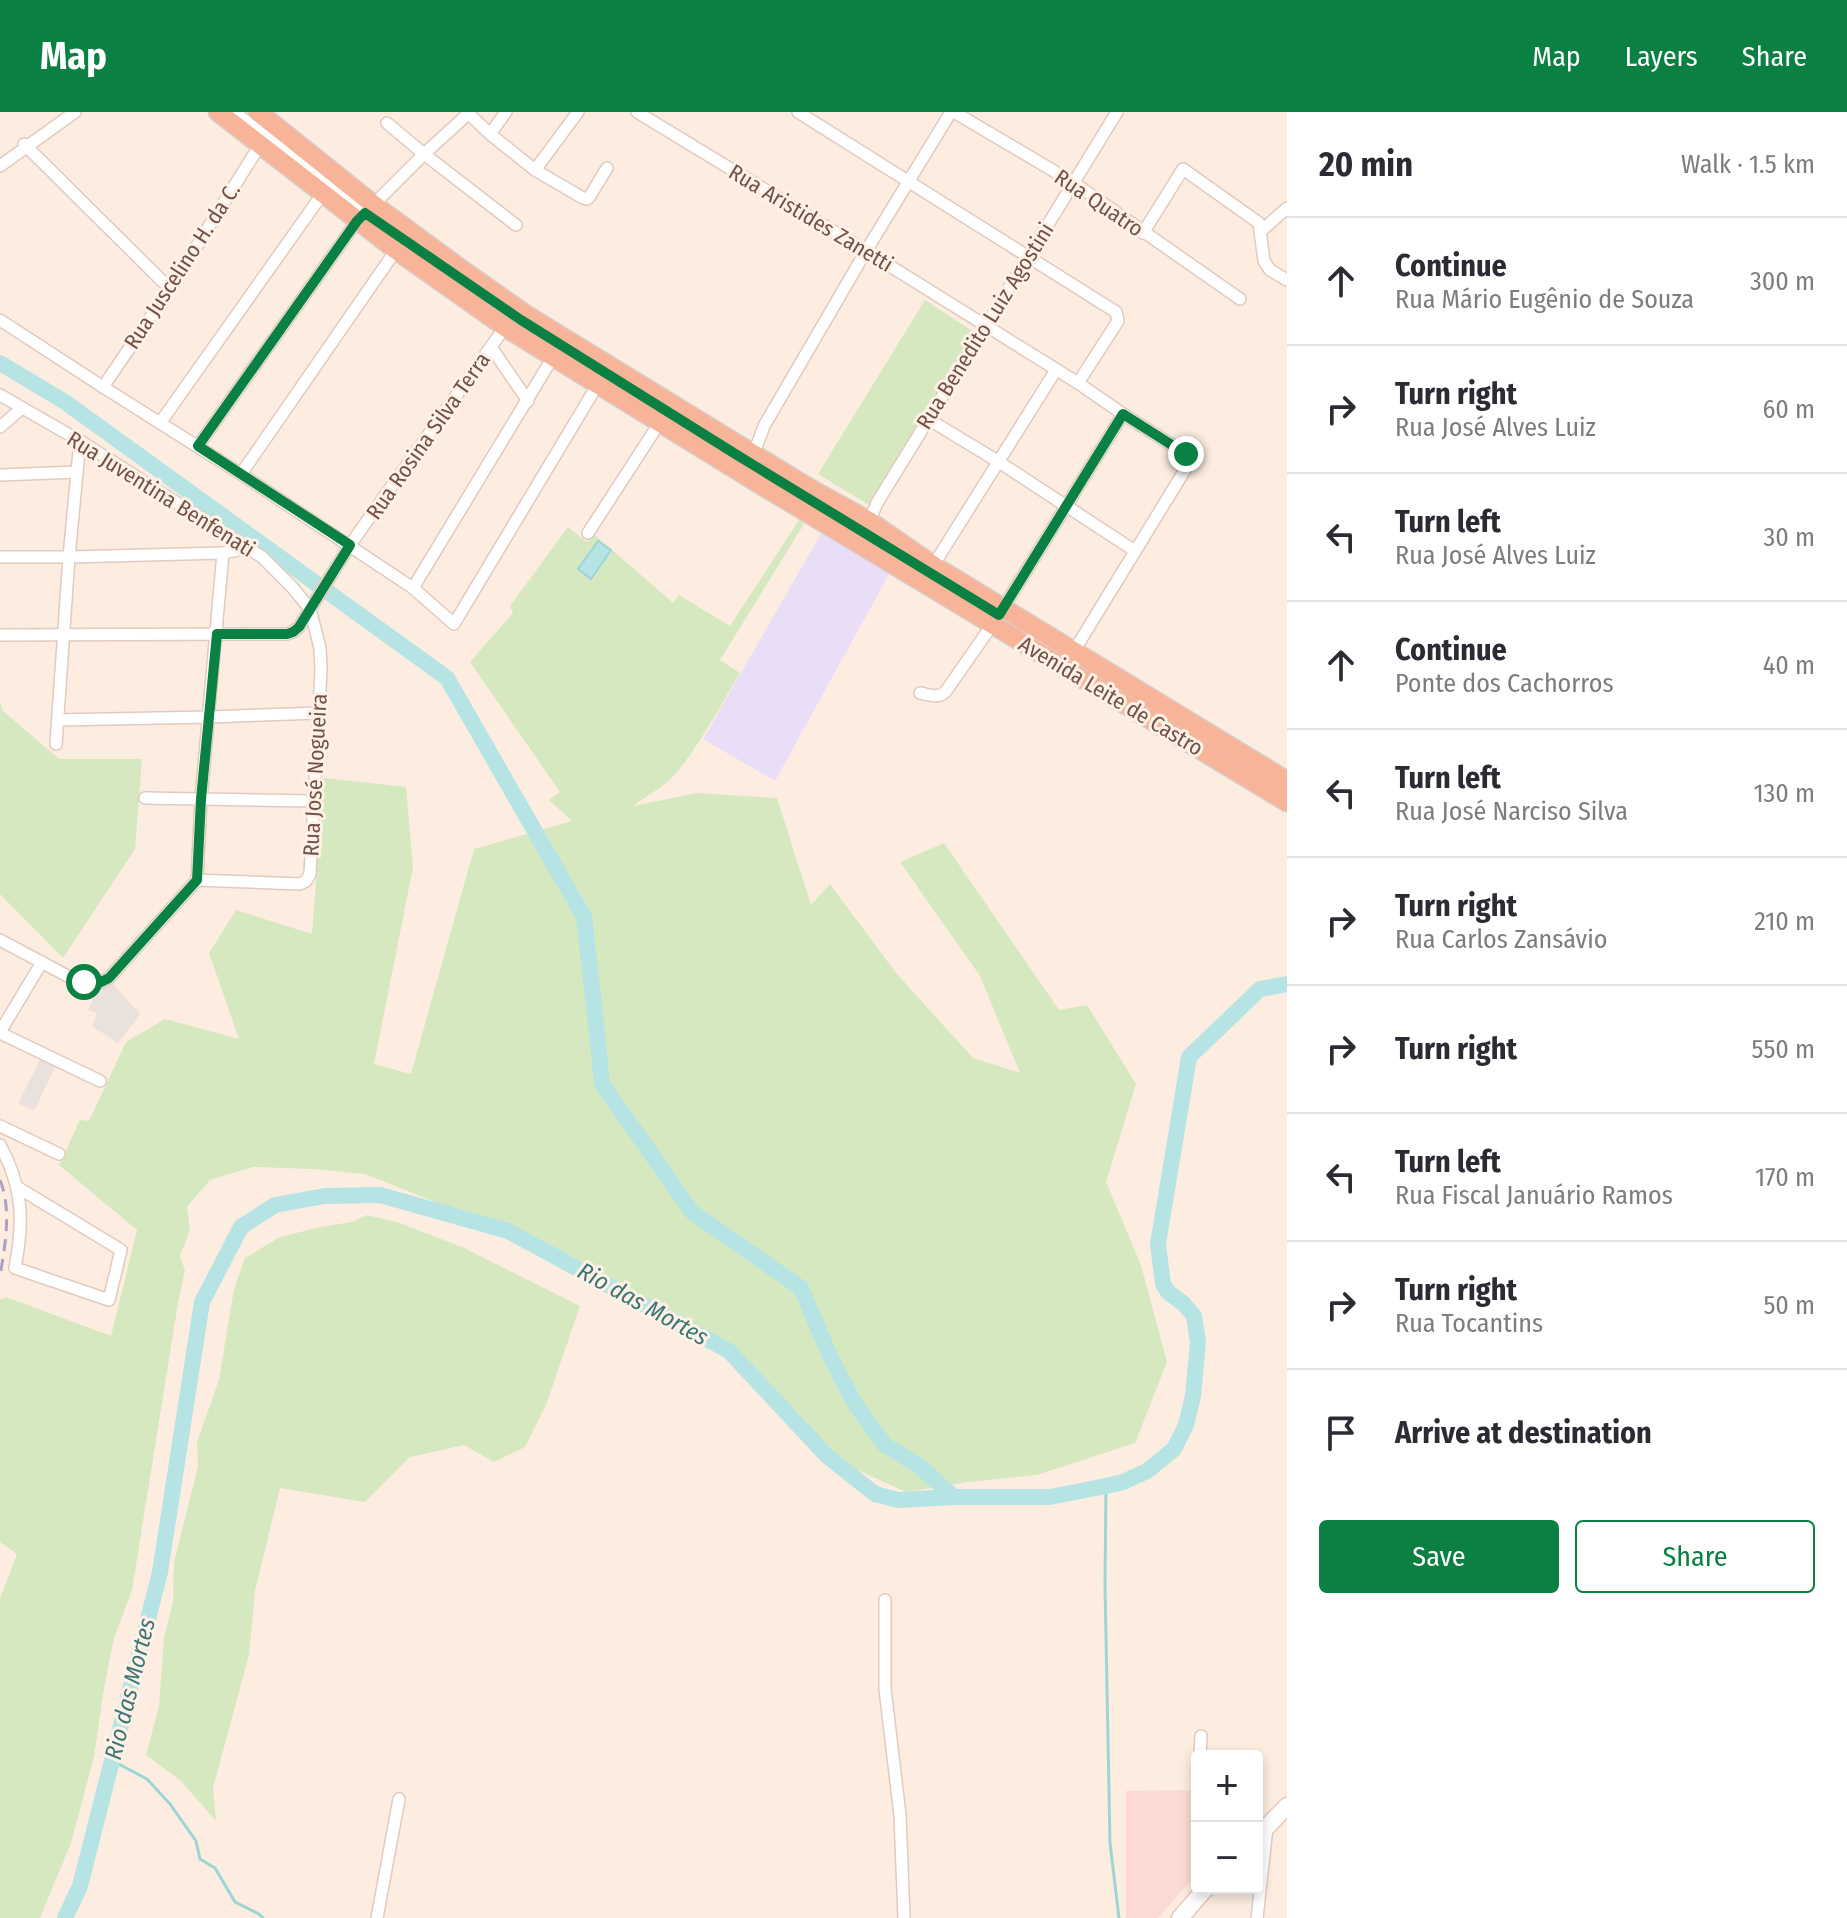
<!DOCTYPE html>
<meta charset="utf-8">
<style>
:root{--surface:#fff;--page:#f2f2f3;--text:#2b2b33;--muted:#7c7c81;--line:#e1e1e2;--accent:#0b8043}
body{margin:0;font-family:"Fira Sans Condensed",sans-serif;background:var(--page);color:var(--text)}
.controls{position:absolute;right:24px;bottom:24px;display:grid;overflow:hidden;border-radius:8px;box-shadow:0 4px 12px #0003}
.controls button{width:72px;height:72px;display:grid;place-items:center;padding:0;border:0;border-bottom:2px solid var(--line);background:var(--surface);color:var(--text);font:40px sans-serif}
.stop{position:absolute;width:24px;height:24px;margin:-18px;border:6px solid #0b8043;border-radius:50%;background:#fff}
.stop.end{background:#0b8043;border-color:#fff;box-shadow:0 2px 8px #0008}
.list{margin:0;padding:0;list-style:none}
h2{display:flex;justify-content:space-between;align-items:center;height:104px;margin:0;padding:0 32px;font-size:34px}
h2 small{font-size:26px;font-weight:400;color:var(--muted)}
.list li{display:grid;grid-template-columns:52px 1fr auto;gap:24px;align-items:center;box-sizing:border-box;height:128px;padding:0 32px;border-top:2px solid var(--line)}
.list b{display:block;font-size:30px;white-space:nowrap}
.list p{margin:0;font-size:26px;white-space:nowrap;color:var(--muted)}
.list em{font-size:26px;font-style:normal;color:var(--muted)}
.actions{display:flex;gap:16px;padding:24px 32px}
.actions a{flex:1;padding:18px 0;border:2px solid var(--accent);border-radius:8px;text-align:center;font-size:28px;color:var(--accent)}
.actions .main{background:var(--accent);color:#fff}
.icon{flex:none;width:44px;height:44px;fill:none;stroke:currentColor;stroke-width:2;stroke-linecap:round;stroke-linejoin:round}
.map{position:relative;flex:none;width:1287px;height:1806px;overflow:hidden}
header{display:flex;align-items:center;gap:48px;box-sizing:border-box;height:112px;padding:0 40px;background:var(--accent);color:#fff}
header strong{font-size:38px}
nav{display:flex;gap:44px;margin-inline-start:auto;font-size:28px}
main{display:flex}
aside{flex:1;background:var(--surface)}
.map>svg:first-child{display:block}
.commercial{fill:#fcdad4}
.industrial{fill:#eae1dc}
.education{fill:#eaddf7}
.green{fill:#d6e8c0}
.water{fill:#b6e4e4;stroke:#9cd5d6;stroke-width:2}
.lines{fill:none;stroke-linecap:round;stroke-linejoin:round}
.stream{stroke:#9cd5d6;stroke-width:3}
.river{stroke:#b6e4e4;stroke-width:16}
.pedestrian-casing{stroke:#e1cac0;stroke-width:11}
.minor-casing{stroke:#e1cac0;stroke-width:14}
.secondary-casing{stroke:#e6cabd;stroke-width:19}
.trunk-casing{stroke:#d8cecc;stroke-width:21}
.pedestrian{stroke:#fff;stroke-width:8}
.minor{stroke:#fff;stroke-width:11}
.secondary{stroke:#fff;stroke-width:16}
.trunk{stroke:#f8b498;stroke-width:18}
.rail{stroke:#aea0c4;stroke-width:3;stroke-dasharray:12 8;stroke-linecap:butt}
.route{stroke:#0b8043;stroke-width:10}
.labels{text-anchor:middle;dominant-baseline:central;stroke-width:6;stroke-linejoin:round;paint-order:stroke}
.street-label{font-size:22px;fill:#725148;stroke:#fff1e6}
.water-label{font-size:24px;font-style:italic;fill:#3c7677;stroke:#fff1e6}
</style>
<header>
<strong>Map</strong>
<nav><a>Map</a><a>Layers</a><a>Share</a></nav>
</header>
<main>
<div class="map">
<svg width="1287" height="1806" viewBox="0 0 1287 1806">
<rect width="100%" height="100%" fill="#fcede0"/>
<polygon class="commercial" points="1193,1678 1192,1767 1158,1806 1126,1806 1126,1679"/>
<g class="industrial">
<polygon points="110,869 140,902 118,931 92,914 97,901 88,898 94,885"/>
<polygon points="40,948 55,955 34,999 18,991"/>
</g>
<polygon class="education" points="826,413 893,455 775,669 703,627"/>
<g class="green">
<polygon points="925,188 974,220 869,393 818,362"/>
<path d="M 799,408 L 804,412 L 720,548 L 740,561 C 720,594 702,629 678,659 C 666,674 648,683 633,694 L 697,681 L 777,686 L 811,793 L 830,772 L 896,861 L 973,946 L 1020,961 L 980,864 L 900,750 L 944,731 L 1059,898 L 1087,893 L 1136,972 L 1106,1070 L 1141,1153 L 1167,1250 L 1135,1331 L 1037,1363 L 967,1370 L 906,1380 L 827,1344 L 729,1239 L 508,1119 L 365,1062 L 313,1057 L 253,1055 L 210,1068 L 187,1095 L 190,1118 L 180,1144 L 185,1158 L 178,1191 L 132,1478 L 114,1526 L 104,1576 L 94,1645 L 71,1731 L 40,1806 L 0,1806 L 0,1487 L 17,1442 L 0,1430 L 0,1188 L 6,1185 L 111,1224 L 137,1118 L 59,1053 L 80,1008 L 89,1009 L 126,930 L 165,907 L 239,927 L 209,841 L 236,798 L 312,822 L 324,666 L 406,675 L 413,755 L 374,952 L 411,962 L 474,737 L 572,709 L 549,688 L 560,680 L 470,550 L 513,501 L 510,494 L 568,415 L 587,430 L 594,422 L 673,491 L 679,483 L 730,514 Z"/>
<polygon points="0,591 3,599 59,647 142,647 135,737 63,846 0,782"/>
<polygon points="367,1103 400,1111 462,1135 580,1194 546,1293 525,1335 494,1350 464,1333 410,1345 365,1390 280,1376 255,1479 249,1543 213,1676 216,1709 180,1668 146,1643 159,1594 164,1526 173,1489 174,1450 198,1355 197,1330 219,1268 234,1177 245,1146 280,1125 320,1115 352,1110"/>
</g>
<polygon class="water" points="598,429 611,438 591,467 578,457"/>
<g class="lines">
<g class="stream">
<polyline points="1106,1374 1105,1473 1110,1731 1119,1806"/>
<polyline points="113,1649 147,1667 170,1692 196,1729 200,1747 215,1756 235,1790 259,1802 263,1806"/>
</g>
<g class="river">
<polyline points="0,251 65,290 447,566 584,805 595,903 602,972 692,1100 801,1176 830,1244 855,1292 885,1333 919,1354 954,1385"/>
<polyline points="65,1806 80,1774 160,1460 202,1190 241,1115 275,1093 325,1084 380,1083 508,1119 729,1239 827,1344 875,1382 898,1388 954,1385 1050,1385 1106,1374 1123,1370 1147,1359 1174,1337 1186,1313 1193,1284 1198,1230 1194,1204 1184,1192 1168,1180 1163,1172 1158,1132 1189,945 1260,877 1287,872"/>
</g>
<g class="pedestrian-casing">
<g id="pedestrian">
<polyline points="237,0 365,101 460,167"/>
<polyline points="677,306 925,458"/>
</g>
</g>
<g class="minor-casing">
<g id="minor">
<polyline points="467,0 490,22 535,58 583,86 587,87 590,84 607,56"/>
<polyline points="637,0 866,139 1078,271 1123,302 1186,342 1189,347 1188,353 1074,539"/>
<polyline points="798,0 1116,200 1118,209 1078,271"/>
<polyline points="954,0 1074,71 1240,187"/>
<polyline points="387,11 424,42 516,113"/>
<polyline points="490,22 506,0"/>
<polyline points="24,32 162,169 171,175"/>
<polyline points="0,54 75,0"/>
<polyline points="535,58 578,0"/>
<polyline points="1261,119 1287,96"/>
<polyline points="1143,121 1183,57 1259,111 1264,149 1270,158 1287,168"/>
<polyline points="0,208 103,275 241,362 413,476 454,512 598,272"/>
<polyline points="491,235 528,289"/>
<polyline points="103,275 171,175 260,33"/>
<polyline points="0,283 80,329 262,445 292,475 310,497 320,536 321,558 310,762 306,769 300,772 197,768"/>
<polyline points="928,307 999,350 1135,439"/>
<polyline points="160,311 323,81"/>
<polyline points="0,315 22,296"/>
<polyline points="198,334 357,109 424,42 469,1"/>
<polyline points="241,362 396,138"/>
<polyline points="0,363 77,360"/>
<polyline points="751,367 754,341 764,314 866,139 951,0"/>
<polyline points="588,421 660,310"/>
<polyline points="860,431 877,391 1117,0"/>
<polyline points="0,445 69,445 223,441 249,436"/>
<polyline points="931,457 1056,258"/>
<polyline points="413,476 553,245"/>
<polyline points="0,523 287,522 293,520 299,515 350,433 505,215"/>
<path d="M 920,581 C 931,583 938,587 946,579 L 999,503 L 1123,302"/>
<polyline points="58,608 209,605 319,601"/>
<polyline points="56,632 69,445 80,329"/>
<polyline points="145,686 313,689"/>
<polyline points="0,828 75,868 99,871 109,866 197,768 201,687 223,441"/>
<polyline points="0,920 42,850"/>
<polyline points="0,921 100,969"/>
<polyline points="0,1014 59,1042"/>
<path d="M 0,1033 C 23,1075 24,1109 15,1156 L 109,1188 L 121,1138 L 17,1075"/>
<polyline points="885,1488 885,1577 900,1703 904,1806"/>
<polyline points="1200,1644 1201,1624"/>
<polyline points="377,1806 399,1687"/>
<polyline points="1257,1806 1267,1715"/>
</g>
</g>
<g class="secondary-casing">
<g id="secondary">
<polyline points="1257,1725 1287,1694"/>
<polyline points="1180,1806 1206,1776"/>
</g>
</g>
<g class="trunk-casing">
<g id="trunk">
<polyline points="218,0 396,138 505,215 758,371 1287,690"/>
<polyline points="258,0 374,93 461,157 528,204 809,376 869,409 934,454 1287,669"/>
</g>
</g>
<use href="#pedestrian" class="pedestrian"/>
<use href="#minor" class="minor"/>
<use href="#secondary" class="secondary"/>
<use href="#trunk" class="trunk"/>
<path class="rail" d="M 0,1068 C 12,1098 5,1133 0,1164"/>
</g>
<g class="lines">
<polyline class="route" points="84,870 99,871 109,866 197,768 201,687 217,522 287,522 293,520 299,515 350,433 198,334 357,109 365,101 521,208 737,343 999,503 1123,302 1186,342"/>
</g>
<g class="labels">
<g class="street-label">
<text transform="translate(1099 91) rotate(34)">Rua Quatro</text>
<text transform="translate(811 106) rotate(31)">Rua Aristides Zanetti</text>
<text transform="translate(182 154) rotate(-57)">Rua Juscelino H. da C.</text>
<text transform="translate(985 214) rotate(-58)">Rua Benedito Luiz Agostini</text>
<text transform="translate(428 324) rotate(-55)">Rua Rosina Silva Terra</text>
<text transform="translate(161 382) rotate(32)">Rua Juventina Benfenati</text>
<text transform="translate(1111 584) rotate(31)">Avenida Leite de Castro</text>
<text transform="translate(315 663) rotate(-87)">Rua José Nogueira</text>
</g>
<g class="water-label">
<text transform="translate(643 1192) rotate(29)">Rio das Mortes</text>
<text transform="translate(130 1577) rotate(-76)">Rio das Mortes</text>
</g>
</g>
</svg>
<div class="controls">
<button>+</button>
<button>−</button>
</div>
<div class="stop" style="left:84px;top:870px"></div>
<div class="stop end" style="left:1186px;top:342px"></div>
</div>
<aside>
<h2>20 min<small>Walk · 1.5 km</small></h2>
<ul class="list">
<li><svg class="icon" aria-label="ahead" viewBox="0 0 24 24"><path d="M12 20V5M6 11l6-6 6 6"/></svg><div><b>Continue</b><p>Rua Mário Eugênio de Souza</p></div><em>300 m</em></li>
<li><svg class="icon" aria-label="right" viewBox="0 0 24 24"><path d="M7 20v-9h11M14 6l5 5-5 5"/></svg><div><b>Turn right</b><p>Rua José Alves Luiz</p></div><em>60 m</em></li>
<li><svg class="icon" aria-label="left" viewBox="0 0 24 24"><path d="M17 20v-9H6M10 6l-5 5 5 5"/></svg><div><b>Turn left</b><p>Rua José Alves Luiz</p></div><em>30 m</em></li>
<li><svg class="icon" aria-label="ahead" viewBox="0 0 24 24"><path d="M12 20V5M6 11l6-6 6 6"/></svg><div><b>Continue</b><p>Ponte dos Cachorros</p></div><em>40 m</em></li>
<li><svg class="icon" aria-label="left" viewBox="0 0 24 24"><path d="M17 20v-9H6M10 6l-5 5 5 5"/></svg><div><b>Turn left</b><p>Rua José Narciso Silva</p></div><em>130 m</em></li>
<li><svg class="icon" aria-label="right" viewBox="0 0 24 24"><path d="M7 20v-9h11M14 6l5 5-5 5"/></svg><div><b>Turn right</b><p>Rua Carlos Zansávio</p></div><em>210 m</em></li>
<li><svg class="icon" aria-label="right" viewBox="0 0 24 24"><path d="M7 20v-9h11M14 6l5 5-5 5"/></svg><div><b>Turn right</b></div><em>550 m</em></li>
<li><svg class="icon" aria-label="left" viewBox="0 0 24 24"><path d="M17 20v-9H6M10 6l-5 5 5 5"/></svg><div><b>Turn left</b><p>Rua Fiscal Januário Ramos</p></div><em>170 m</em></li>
<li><svg class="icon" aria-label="right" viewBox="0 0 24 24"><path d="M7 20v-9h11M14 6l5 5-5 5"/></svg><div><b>Turn right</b><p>Rua Tocantins</p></div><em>50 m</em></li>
<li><svg class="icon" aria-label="arrive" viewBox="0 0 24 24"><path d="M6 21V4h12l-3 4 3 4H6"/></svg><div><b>Arrive at destination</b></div></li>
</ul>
<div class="actions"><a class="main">Save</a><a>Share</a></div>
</aside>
</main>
